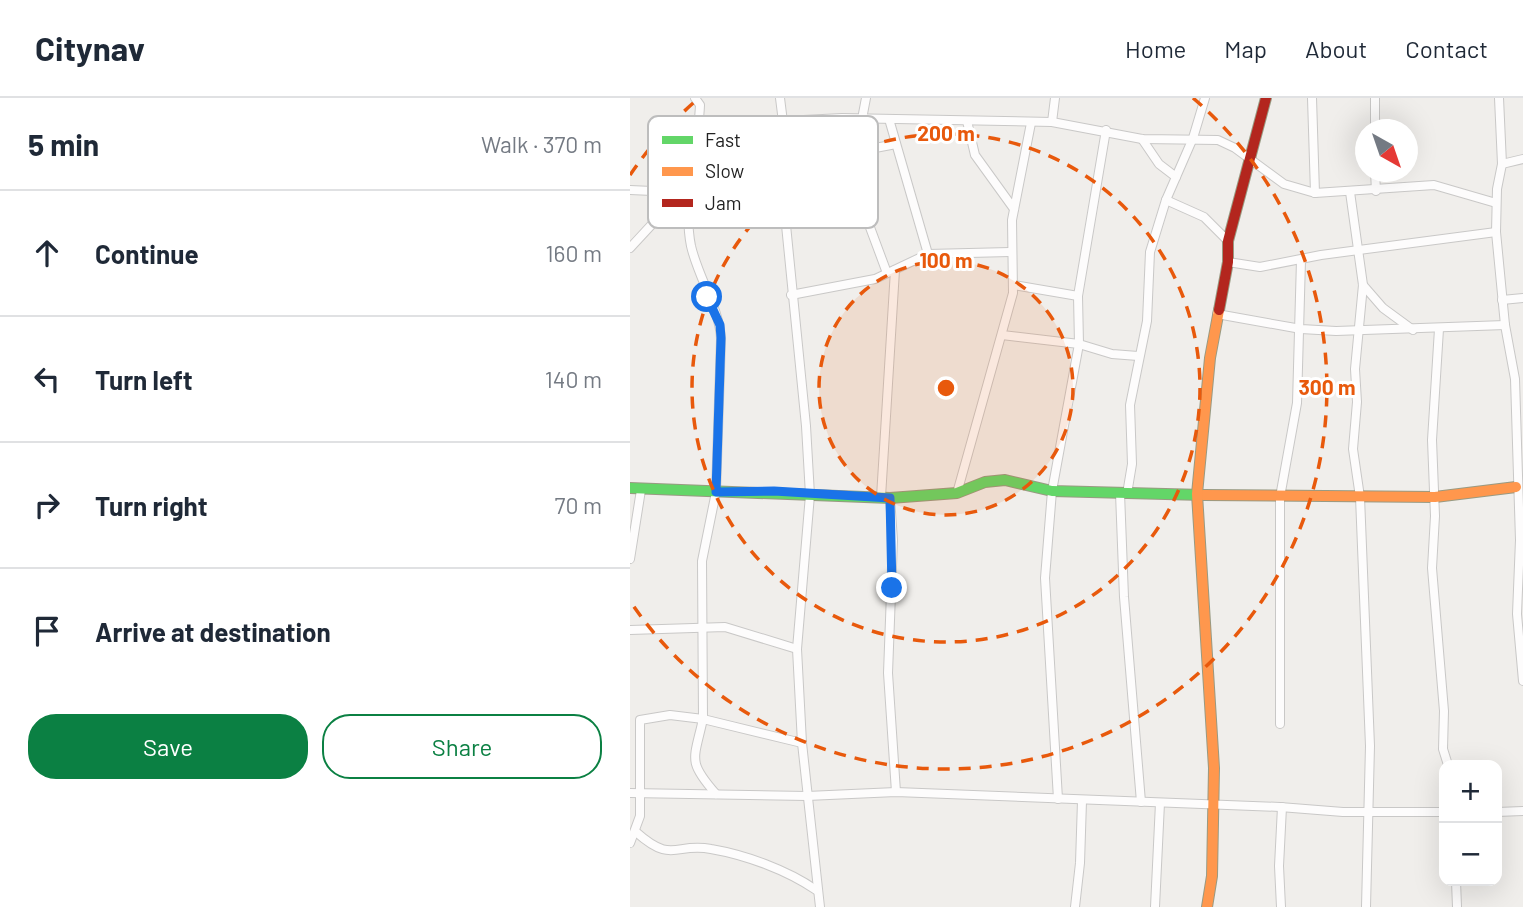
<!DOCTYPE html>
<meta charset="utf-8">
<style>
:root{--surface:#fff;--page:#f6f6f7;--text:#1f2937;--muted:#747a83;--line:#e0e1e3;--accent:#0b8043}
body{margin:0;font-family:Barlow,sans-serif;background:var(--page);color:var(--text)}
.controls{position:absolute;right:21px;bottom:21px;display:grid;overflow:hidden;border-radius:14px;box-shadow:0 7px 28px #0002}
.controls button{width:63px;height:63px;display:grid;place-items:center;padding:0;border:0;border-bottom:2px solid var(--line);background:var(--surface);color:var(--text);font:35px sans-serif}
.compass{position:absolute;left:725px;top:21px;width:63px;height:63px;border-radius:50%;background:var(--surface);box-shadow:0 7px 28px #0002;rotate:140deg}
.stop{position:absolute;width:21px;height:21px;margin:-16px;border:5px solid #1a73e8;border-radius:50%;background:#fff}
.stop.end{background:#1a73e8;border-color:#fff;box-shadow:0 2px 7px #0008}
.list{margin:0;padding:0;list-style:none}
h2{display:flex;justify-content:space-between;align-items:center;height:91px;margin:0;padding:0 28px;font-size:30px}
h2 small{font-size:23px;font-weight:400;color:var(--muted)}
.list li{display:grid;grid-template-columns:46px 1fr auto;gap:21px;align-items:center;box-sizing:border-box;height:126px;padding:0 28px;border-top:2px solid var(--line)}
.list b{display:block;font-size:26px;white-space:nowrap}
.list em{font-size:23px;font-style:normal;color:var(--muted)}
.actions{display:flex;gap:14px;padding:21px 28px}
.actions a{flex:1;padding:16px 0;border:2px solid var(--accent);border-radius:28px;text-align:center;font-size:24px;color:var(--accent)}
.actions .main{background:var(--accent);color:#fff}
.icon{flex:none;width:38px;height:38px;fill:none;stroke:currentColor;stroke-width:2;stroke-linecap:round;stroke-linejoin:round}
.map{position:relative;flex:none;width:893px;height:809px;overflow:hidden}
header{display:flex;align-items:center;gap:42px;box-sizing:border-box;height:98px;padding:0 35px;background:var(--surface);border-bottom:2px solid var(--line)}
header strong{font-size:33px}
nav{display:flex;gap:38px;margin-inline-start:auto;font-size:24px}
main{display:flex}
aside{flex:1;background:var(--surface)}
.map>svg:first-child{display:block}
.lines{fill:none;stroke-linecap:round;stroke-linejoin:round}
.street-casing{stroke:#c9c8c7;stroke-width:10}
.fast-casing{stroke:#999a82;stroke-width:12}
.slow-casing{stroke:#999a82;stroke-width:12}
.jam-casing{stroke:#999a82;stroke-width:12}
.street{stroke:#fdfcfc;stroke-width:8}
.fast{stroke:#63d668;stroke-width:10}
.slow{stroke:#ff974d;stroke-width:10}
.jam{stroke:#b3261e;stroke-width:10}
.route{stroke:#1a73e8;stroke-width:9}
.ring{fill:none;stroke:#e8590c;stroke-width:3.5;stroke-dasharray:12 9}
.key{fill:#fff;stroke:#bdbdbd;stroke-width:2}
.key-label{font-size:19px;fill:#222}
.centre{fill:#e8590c;stroke:#fff;stroke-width:3.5}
.ring-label{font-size:21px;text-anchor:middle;font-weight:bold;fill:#e8590c;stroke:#fff;stroke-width:6;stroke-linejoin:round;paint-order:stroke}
</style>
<header>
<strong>Citynav</strong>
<nav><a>Home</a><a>Map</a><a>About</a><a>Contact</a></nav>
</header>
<main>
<aside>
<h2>5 min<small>Walk · 370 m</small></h2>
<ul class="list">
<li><svg class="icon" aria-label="ahead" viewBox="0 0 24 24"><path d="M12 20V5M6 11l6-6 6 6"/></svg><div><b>Continue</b></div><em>160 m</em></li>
<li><svg class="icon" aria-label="left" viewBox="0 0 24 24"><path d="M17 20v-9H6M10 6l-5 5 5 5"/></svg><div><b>Turn left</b></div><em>140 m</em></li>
<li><svg class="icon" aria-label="right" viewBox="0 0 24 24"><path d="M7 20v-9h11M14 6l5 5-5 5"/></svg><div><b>Turn right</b></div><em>70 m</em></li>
<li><svg class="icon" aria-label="arrive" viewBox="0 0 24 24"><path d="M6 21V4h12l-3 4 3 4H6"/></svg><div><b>Arrive at destination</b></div></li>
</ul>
<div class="actions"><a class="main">Save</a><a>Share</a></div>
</aside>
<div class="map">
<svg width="893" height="809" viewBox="0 0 893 809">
<rect width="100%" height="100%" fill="#f0eeeb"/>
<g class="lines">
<g class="street-casing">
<g id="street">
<path d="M 65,0 L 70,7 C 68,53 52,103 61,148 C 68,179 90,212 91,241 L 86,394 L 72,463 L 73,621 L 172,645"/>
<polyline points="150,0 156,48 155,117 176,328 180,397 167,551 172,645 190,809"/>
<polyline points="682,0 685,95"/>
<polyline points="869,0 872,66 867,91 866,134 875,227 885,281 890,442 887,516 893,583"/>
<polyline points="232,21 236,0"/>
<polyline points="154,23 212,20 422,24 512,41 588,42 605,50 654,86 685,95 804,87 866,105"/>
<polyline points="337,23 345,57 384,111"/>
<polyline points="422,24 425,0"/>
<polyline points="745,32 745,0"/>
<polyline points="512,41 529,66 546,79"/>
<polyline points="872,66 893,61"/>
<polyline points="745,74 746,93"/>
<polyline points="0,92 154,99"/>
<polyline points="720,94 733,187 725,271 727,304 723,351 730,399 740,648 736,809"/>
<polyline points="536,102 574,119 598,143"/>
<polyline points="0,150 50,96"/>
<polyline points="298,156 380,154"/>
<polyline points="598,164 630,169 691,157 866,134"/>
<polyline points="257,175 238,124 219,55 266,46"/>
<polyline points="384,187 448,198"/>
<polyline points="733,187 753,210 783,232"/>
<polyline points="161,197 245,181 298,156 259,21"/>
<polyline points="872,202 893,200"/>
<polyline points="587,216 671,231 706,233 875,227"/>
<polyline points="809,231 802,342 805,418 802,470 814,613 813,651 818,667"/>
<polyline points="372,237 449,246 482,256 508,258"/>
<polyline points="327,395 383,195 382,122 401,25"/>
<polyline points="490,395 494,499 511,704"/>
<polyline points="497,396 502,366 500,307 517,223 520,154 536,102 563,40 575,0"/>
<polyline points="251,399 265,172"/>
<polyline points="260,400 263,442 258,575 266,694"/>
<polyline points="0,461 11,392"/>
<polyline points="0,532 95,529 167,551"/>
<polyline points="650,626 650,399 667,305 671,162"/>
<polyline points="0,695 177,698 266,694 650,709 713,714 814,714"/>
<polyline points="428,701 415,480 422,393 449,246 448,198 476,32"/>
<polyline points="867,714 893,713"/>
<path d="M 6,734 C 43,767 45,744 81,751 C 116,757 157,772 186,792"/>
<path d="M 0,745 L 10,718 L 10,622 L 40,617 L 73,621 C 64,662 57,663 86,696"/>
<polyline points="826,783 827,809"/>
<polyline points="445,809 450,765 452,703"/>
<polyline points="525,809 530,705"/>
<polyline points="651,809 649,768 652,709"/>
</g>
</g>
<g class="fast-casing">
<polyline id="fast" points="0,390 260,400 327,395 355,384 375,382 422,393 573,397"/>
</g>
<g class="slow-casing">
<g id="slow">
<polyline points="573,397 805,399 886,389"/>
<polyline points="577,809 582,778 584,670 567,396 580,260 589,212"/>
</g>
</g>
<g class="jam-casing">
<polyline id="jam" points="589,212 598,164 598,143 636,0"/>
</g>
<use href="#street" class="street"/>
<use href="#fast" class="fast"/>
<use href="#slow" class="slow"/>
<use href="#jam" class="jam"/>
</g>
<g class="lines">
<polyline class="route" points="77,199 90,227 91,240 86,394 144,393 260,400 262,490"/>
</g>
<circle cx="316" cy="290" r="127" fill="#e8590c" fill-opacity=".12"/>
<g class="ring">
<circle cx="316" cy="290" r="127"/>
<circle cx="316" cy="290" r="254"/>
<path d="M0 77A381 381 0 0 1 69 0M563 0A381 381 0 1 1 0 503"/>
</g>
<rect x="18" y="18" width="230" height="112" rx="10" class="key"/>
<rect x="32" y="38" width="31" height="8" fill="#63d668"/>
<rect x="32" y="69" width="31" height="9" fill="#ff974d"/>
<rect x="32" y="101" width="31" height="8" fill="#b3261e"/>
<g class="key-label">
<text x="75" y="49">Fast</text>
<text x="75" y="80">Slow</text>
<text x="75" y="112">Jam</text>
</g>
<circle cx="316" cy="290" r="10" class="centre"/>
<g class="ring-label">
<text x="316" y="43">200 m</text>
<text x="316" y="170">100 m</text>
<text x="697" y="297">300 m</text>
</g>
</svg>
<div class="controls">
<button>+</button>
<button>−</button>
</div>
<svg class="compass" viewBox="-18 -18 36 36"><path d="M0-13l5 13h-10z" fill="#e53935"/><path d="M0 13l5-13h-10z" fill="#747a83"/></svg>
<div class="stop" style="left:77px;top:199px"></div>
<div class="stop end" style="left:262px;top:490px"></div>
</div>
</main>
